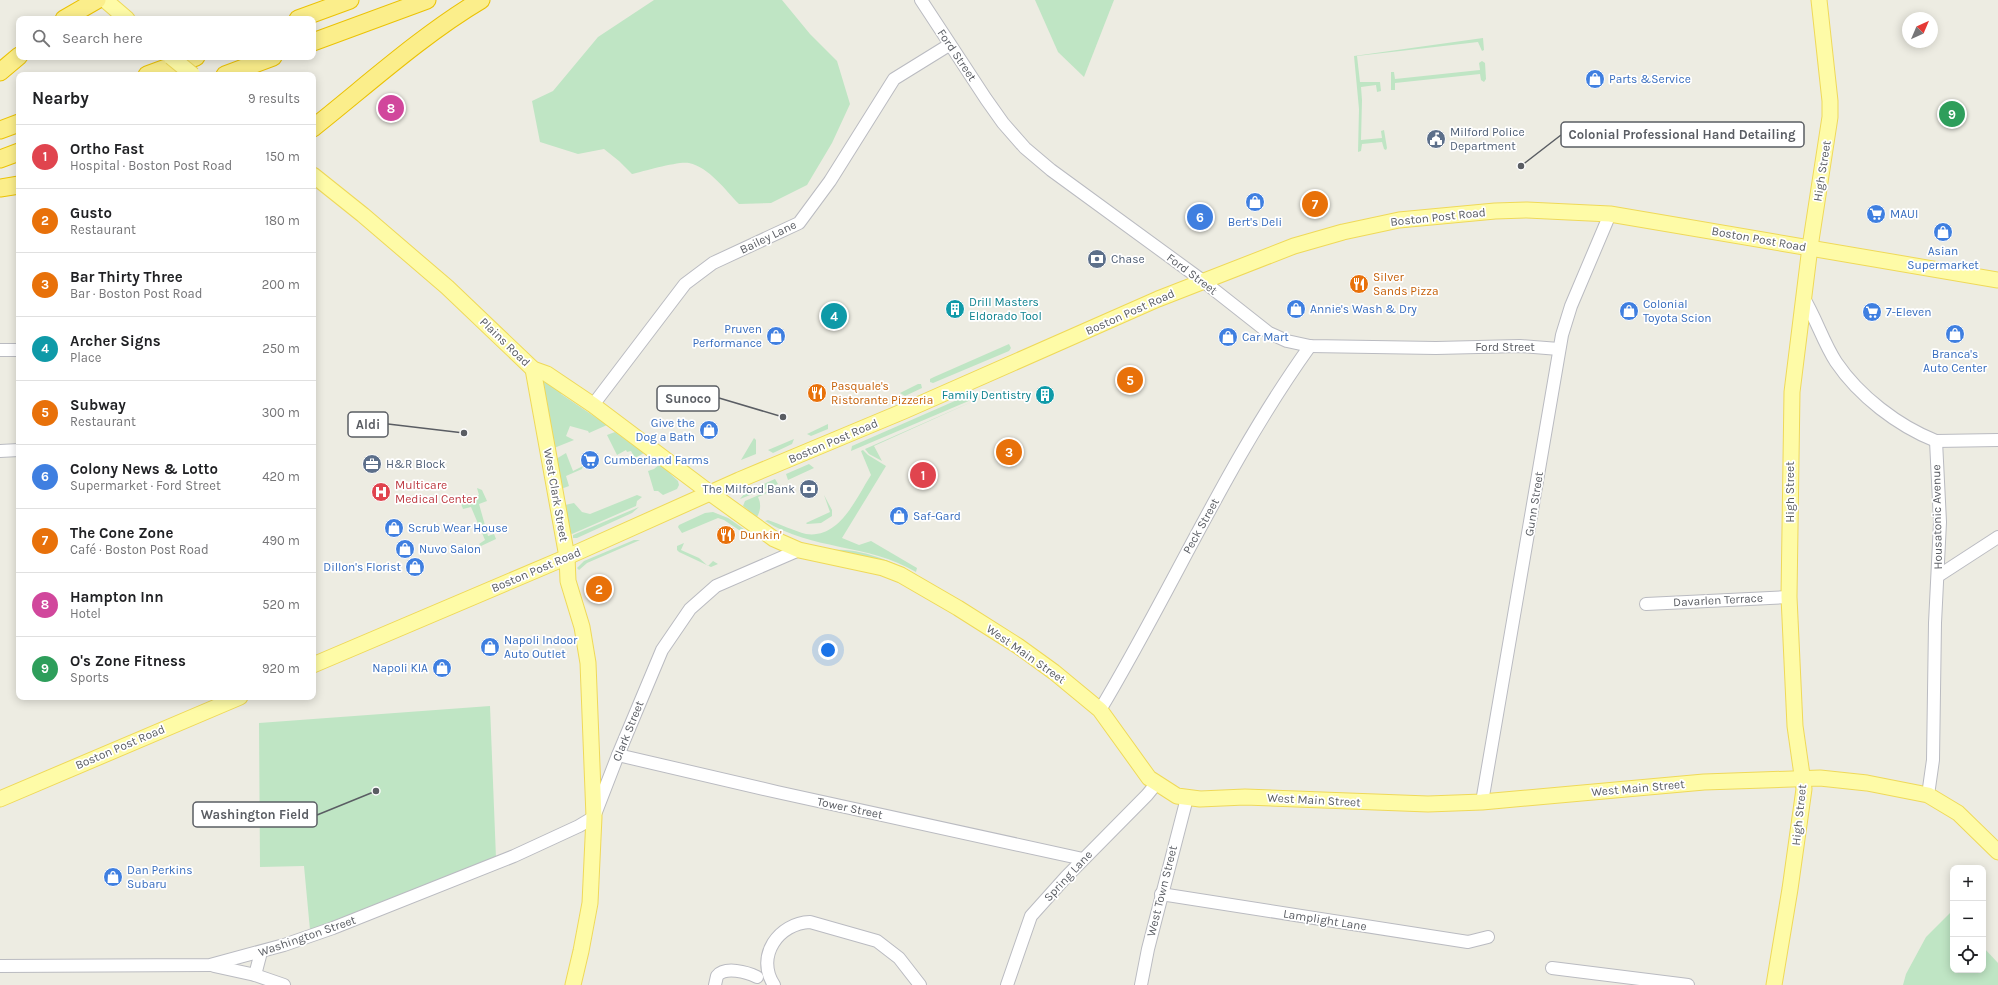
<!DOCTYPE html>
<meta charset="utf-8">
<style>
:root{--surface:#fff;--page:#f2f2f2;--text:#202124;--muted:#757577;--line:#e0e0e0;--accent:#1a73e8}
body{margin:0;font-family:Karla,sans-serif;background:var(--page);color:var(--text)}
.controls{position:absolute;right:12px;bottom:12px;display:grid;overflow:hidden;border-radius:8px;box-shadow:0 2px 10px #0003}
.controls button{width:36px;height:36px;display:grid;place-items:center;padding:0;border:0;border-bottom:1px solid var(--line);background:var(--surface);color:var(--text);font:20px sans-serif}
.compass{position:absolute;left:1902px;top:12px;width:36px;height:36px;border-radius:50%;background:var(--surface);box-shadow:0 2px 10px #0003;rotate:44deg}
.you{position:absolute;left:828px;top:650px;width:14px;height:14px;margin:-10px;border:3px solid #fff;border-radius:50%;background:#1a73e8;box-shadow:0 0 0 6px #1a73e833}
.badge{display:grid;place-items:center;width:26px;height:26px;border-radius:50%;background:var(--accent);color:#fff;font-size:13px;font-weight:700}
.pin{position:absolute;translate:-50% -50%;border:2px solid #fff;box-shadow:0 1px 4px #0006}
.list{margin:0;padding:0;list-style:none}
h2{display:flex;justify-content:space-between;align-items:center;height:52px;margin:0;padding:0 16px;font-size:17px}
h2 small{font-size:13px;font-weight:400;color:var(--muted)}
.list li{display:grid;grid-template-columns:26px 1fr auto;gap:12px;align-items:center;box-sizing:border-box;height:64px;padding:0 16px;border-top:1px solid var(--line)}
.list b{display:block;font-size:15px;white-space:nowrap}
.list p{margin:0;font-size:13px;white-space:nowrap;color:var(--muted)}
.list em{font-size:13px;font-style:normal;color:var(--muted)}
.icon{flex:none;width:22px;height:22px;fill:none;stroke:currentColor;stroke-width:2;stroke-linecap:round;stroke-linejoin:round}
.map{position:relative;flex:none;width:1998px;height:985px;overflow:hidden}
.search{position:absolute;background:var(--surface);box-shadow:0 2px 10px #0003;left:16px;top:16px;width:300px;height:44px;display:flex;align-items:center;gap:10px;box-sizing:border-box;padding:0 14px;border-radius:8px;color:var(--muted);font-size:15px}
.panel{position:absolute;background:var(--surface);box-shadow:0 2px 10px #0003;left:16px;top:72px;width:300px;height:628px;border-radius:8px}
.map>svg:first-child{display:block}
.green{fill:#bfe5c4}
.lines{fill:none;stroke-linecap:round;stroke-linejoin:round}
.minor-casing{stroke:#babbc1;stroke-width:14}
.major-casing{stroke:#efd959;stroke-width:17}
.highway-casing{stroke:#ebc204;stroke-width:19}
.minor{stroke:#fff;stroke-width:12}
.major{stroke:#fefba7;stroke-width:15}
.highway{stroke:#fbee8b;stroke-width:17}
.major-bridge-casing{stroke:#efd959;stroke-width:17;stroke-linecap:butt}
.major-bridge{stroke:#fefba7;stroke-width:15}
.labels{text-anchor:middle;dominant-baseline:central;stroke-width:3.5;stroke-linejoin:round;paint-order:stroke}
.street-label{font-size:12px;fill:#5a5d63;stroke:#fff}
.shop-label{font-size:12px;fill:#366cbe;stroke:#fff;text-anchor:start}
.service-label{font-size:12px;fill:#4e5e75;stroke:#fff;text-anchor:start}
.food-label{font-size:12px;fill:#c56008;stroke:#fff;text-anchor:start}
.culture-label{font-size:12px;fill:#0d838f;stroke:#fff;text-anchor:start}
.health-label{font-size:12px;fill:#be3a42;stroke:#fff;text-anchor:start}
.leader{fill:none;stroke:#5a5d63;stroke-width:1.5}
.callout-dot{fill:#5a5d63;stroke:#fff;stroke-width:1.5}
.callout{fill:#fff;stroke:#5a5d63;stroke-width:1.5}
.callout-label{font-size:13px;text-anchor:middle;font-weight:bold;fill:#5a5d63}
</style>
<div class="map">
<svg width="1998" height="985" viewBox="0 0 1998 985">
<rect width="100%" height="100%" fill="#edece2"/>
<g class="green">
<path d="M 654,0 L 782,0 L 810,34 L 837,61 L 850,104 L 832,143 L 807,185 L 771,203 L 739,204 C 726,191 709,167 689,163 C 678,161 645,171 632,174 L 619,161 L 604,149 L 578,154 L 540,142 L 532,101 L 553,91 L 598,37 Z"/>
<polygon points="1035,0 1114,0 1084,77 1058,52"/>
<polygon points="1483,38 1484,50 1482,51 1478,42 1357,56 1360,82 1380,82 1381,91 1377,92 1376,85 1361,87 1362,100 1361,140 1382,138 1381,131 1384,130 1387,148 1386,150 1384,149 1382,142 1362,144 1361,151 1358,152 1359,109 1354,56"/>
<polygon points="1482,61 1485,63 1486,79 1484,82 1481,80 1480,74 1395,83 1395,90 1391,90 1391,72 1394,72 1395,79 1480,70 1479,63"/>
<polygon points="1009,344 1011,348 1009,351 933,383 930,382 930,379 934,377"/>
<polygon points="544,379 562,392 561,394 607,425 589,433 588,431 570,426 566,436 574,440 554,448 541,382"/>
<polygon points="918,384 921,384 922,388 905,396 900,393"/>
<polygon points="973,393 978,397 851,451 852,446"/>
<polygon points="976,400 874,446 882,461 869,454 865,449"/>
<polygon points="828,424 828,429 811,436 807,434"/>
<polygon points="615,432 644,453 635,458 631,451 627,452 626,450 617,455 607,435"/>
<polygon points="754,438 756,440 756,454 741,460"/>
<polygon points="794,439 792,444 773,453 768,450"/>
<path d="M 863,450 L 868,455 L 886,466 L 842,538 L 859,545 L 871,541 L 917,568 L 916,572 C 867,543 813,551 765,521 L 768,520 C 780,524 794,531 806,534 C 840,539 856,498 871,475 L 861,451 Z"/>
<polygon points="566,453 573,471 583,466 582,469 566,476 569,486 561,489 556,459"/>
<polygon points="660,464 678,481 679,485 677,489 663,495 658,491 654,491 648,471 654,469"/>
<polygon points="809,464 814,468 788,480 786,474"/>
<polygon points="775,479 778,484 740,499 746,492"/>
<path d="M 780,486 L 783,495 L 779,488 L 758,497 C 761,503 761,510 757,517 L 743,506 L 745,501 Z"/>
<polygon points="477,488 482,490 487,501 479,504 488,536 494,534 496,539 481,546 479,544 485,540 471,507 463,509 459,498 463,495 466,501 479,495"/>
<polygon points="637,495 642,497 637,501 636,506 572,534 570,533 565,505 574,503 582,512 590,514"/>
<polygon points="824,495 832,510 832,516 821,523 807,524 806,523 830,512"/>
<polygon points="639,507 632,513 577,538 573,538 573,535"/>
<polygon points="713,512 728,518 751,534 748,536 724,520 718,518 682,533 678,527 679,525 705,513"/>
<polygon points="634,540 640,540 587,563 579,570 577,568 584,561"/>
<polygon points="684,543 681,550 699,558 708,566 713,561 718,564 711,567 679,552 677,550 677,546"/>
<path d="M 834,550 C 859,547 902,564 923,579 L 887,562 Z"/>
<polygon points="490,706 496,858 310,930 304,866 260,867 259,723"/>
<polygon points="1950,913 1953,916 1953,970 1983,970 1983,947 1998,963 1998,985 1903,985 1906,974 1926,937"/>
</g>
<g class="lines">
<g class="minor-casing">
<g id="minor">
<polyline points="921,0 986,99 1003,123 1025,148 1051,170 1203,281 1269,333 1287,341 1310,346 1436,348 1520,346 1559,349"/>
<path d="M 1803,297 C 1816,318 1823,342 1836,362 C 1859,396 1898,426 1936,441 L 1940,522 L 1935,623 L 1933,760 L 1928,795"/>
<polyline points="0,350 19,350"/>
<polyline points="593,405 685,284 713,263 799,223 830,181 894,79 949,45"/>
<polyline points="1936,441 1998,440"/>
<polyline points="0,451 19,450"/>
<polyline points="1938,576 1998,537"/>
<polyline points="1646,604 1789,597"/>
<path d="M 1100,710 C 1172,590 1228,460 1310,346"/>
<polyline points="618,755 777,792 1083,859"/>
<polyline points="1482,802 1562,335 1571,306 1610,214"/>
<polyline points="1161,894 1468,942 1488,937"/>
<polyline points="0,966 210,965 284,945 333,928 514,856 579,826 594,817 618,755 662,650 690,609 716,586 799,550"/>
<polyline points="214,966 255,975 284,985"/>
<polyline points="1552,968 1688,985"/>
<polyline points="255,975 261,952"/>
<path d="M 715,985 L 717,976 C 725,966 747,972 757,977"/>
<path d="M 774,985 C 755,956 779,923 810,922 L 877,941 L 899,958 L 920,985"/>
<polyline points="1007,985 1031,916 1066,877 1147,795 1156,784"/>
<polyline points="1141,985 1148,949 1187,798"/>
</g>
</g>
<g class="major-casing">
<g id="major">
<polyline points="105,0 127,19"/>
<polyline points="313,175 363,215 447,287 533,369 547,374 593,405 710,493 774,539 799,550 883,568 901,575 958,608 1018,646 1054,672 1100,710 1149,778 1177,796 1200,799 1245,797 1428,804 1482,802 1704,782 1820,778 1867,783 1928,795 1958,813 1998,852"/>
<polyline points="533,369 567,557 568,581 582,627 588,663 594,817 590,903 581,951 573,985"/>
<polyline points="313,665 567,557 739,480 904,411 1158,299 1294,246 1343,232 1399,220 1495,211 1527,210 1610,214 1998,280"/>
<polyline points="0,799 240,697"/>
<polyline points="1774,985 1790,889 1804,789 1795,726 1789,597 1792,392 1810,247 1830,117 1830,101 1819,0"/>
</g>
</g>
<g class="highway-casing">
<g id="highway">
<polyline points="64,19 97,0"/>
<polyline points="298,19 350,0"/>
<polyline points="313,42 427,0"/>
<polyline points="0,72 19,56"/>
<polyline points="147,75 196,57"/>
<polyline points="225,75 273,57"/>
<path d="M 313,128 C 366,86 422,35 481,0"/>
<polyline points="0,130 19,123"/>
<polyline points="0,159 19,152"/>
<polyline points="0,188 19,185"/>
</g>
</g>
<use href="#minor" class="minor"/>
<use href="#major" class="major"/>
<use href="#highway" class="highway"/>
<g class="major-bridge-casing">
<polyline id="major-bridge" points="171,57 193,75"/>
</g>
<use href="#major-bridge" class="major-bridge"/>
</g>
<defs>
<g id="shop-disc" transform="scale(1)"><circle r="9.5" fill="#3f7fe0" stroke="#fff"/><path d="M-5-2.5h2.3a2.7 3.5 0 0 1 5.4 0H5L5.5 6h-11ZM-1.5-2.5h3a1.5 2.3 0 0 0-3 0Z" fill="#fff"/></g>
<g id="civic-disc" transform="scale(1)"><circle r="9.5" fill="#5c6f8a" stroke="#fff"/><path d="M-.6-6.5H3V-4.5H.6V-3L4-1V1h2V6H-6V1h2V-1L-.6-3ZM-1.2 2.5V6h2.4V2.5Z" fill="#fff"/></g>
<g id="supermarket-disc" transform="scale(1)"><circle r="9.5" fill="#3f7fe0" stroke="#fff"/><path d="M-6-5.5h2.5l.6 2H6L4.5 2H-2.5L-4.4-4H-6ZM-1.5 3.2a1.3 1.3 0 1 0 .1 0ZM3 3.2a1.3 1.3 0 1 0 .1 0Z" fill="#fff"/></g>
<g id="bank-disc" transform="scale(1)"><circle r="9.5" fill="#5c6f8a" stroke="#fff"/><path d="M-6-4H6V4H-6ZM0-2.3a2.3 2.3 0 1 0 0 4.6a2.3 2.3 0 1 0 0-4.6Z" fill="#fff"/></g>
<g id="restaurant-disc" transform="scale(1)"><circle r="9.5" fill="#e8710a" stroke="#fff"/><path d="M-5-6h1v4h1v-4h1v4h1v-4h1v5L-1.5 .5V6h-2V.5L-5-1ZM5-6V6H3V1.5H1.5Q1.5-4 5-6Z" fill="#fff"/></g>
<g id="building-disc" transform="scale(1)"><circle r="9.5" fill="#0f9aa8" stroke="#fff"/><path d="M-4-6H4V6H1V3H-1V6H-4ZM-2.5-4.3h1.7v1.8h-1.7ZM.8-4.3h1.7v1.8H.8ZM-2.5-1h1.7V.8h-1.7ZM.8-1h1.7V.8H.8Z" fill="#fff"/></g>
<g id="office-disc" transform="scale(1)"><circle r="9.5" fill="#5c6f8a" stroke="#fff"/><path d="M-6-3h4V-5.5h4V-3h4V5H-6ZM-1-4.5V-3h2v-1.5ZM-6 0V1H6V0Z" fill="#fff"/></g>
<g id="hospital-disc" transform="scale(1)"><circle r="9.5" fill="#e0444e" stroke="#fff"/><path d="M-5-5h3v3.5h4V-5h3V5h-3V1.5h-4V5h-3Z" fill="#fff"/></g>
</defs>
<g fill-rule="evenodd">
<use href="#shop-disc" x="1595" y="79"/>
<use href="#civic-disc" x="1436" y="139"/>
<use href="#shop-disc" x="1255" y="202"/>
<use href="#supermarket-disc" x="1876" y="214"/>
<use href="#shop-disc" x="1943" y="232"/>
<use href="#bank-disc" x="1097" y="259"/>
<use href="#restaurant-disc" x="1359" y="284"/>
<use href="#building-disc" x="955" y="309"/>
<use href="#shop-disc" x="1296" y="309"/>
<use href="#shop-disc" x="1629" y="311"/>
<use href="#supermarket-disc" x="1872" y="312"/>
<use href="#shop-disc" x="1955" y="334"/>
<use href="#shop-disc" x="776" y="336"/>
<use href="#shop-disc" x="1228" y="337"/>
<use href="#restaurant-disc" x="817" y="393"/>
<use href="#building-disc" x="1045" y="395"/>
<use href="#shop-disc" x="709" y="430"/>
<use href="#supermarket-disc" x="590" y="460"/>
<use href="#office-disc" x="372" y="464"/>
<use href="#bank-disc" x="809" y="489"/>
<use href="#hospital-disc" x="381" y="492"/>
<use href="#shop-disc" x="899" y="516"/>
<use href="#shop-disc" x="394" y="528"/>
<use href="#restaurant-disc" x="726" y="535"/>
<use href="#shop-disc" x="405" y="549"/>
<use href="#shop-disc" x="415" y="567"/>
<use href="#shop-disc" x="490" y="647"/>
<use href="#shop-disc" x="442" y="668"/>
<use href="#shop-disc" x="113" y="877"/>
</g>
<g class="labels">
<g class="street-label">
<text transform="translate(957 55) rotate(56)">Ford Street</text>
<text transform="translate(1822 171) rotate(-81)">High Street</text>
<text transform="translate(1438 217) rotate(-6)">Boston Post Road</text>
<text transform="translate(768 237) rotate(-26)">Bailey Lane</text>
<text transform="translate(1759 239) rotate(10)">Boston Post Road</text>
<text transform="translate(1192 274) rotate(37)">Ford Street</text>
<text transform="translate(1130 312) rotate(-24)">Boston Post Road</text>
<text transform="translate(505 342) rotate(44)">Plains Road</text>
<text x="1505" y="347">Ford Street</text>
<text transform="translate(833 441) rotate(-23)">Boston Post Road</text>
<text transform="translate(1790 492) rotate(-90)">High Street</text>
<text transform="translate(556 495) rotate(80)">West Clark Street</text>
<text transform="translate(1534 504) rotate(-81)">Gunn Street</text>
<text transform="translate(1937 517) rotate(-91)">Housatonic Avenue</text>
<text transform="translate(1201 526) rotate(-61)">Peck Street</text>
<text transform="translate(536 570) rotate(-23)">Boston Post Road</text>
<text transform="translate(1718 600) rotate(-3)">Davarlen Terrace</text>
<text transform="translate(1026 654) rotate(35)">West Main Street</text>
<text transform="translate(628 731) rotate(-68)">Clark Street</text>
<text transform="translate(120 747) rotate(-23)">Boston Post Road</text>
<text transform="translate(1638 788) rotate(-5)">West Main Street</text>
<text transform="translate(1314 800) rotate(3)">West Main Street</text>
<text transform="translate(850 808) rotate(12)">Tower Street</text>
<text transform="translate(1799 815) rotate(-84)">High Street</text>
<text transform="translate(1068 876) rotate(-47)">Spring Lane</text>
<text transform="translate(1162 891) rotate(-76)">West Town Street</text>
<text transform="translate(1325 920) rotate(9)">Lamplight Lane</text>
<text transform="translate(307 936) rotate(-19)">Washington Street</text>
</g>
<g class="shop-label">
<text x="1609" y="79">Parts &amp;Service</text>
<text x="1890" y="214">MAUI</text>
<text x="1255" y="222" text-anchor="middle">Bert's Deli</text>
<text x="1943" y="251" text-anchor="middle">Asian<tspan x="1943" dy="14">Supermarket</tspan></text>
<text x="1643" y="304">Colonial<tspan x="1643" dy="14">Toyota Scion</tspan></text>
<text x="1310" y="309">Annie's Wash &amp; Dry</text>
<text x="1886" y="312">7-Eleven</text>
<text x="762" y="329" text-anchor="end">Pruven<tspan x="762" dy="14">Performance</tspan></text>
<text x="1242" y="337">Car Mart</text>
<text x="1955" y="354" text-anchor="middle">Branca's<tspan x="1955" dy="14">Auto Center</tspan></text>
<text x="695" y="423" text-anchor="end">Give the<tspan x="695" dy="14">Dog a Bath</tspan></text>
<text x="604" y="460">Cumberland Farms</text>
<text x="913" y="516">Saf-Gard</text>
<text x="408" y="528">Scrub Wear House</text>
<text x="419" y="549">Nuvo Salon</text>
<text x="401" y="567" text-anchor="end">Dillon's Florist</text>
<text x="504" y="640">Napoli Indoor<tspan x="504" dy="14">Auto Outlet</tspan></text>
<text x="428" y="668" text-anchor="end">Napoli KIA</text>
<text x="127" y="870">Dan Perkins<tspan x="127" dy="14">Subaru</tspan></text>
</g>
<g class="service-label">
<text x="1450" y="132">Milford Police<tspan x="1450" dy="14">Department</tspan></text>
<text x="1111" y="259">Chase</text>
<text x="386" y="464">H&amp;R Block</text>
<text x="795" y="489" text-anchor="end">The Milford Bank</text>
</g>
<g class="food-label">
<text x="1373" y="277">Silver<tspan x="1373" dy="14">Sands Pizza</tspan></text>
<text x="831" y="386">Pasquale's<tspan x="831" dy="14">Ristorante Pizzeria</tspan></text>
<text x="740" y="535">Dunkin'</text>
</g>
<g class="culture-label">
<text x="969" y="302">Drill Masters<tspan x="969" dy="14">Eldorado Tool</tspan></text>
<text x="1031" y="395" text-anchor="end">Family Dentistry</text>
</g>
<g class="health-label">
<text x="395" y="485">Multicare<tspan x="395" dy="14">Medical Center</tspan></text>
</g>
</g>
<path class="leader" d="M1521 166L1561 135M783 417L719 398M464 433L388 424M376 791L317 815"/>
<g class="callout-dot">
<circle cx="1521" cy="166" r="4"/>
<circle cx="783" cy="417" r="4"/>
<circle cx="464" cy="433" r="4"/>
<circle cx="376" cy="791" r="4"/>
</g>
<g class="callout">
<rect x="1561" y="122" width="243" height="25" rx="4"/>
<rect x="657" y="386" width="62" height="25" rx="4"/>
<rect x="348" y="412" width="40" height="25" rx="4"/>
<rect x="193" y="802" width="124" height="25" rx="4"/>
</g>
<g class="callout-label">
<text x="1682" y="139">Colonial Professional Hand Detailing</text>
<text x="688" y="403">Sunoco</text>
<text x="368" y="429">Aldi</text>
<text x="255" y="819">Washington Field</text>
</g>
</svg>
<div class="controls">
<button>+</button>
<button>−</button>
<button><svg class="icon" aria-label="locate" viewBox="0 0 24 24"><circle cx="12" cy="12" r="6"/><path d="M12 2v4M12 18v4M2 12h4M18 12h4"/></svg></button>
</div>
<svg class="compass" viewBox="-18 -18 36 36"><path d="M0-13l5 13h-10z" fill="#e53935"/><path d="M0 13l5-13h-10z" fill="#757577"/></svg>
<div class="you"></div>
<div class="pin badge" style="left:923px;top:475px;background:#e0444e">1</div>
<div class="pin badge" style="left:599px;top:589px;background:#e8710a">2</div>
<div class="pin badge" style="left:1009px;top:452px;background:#e8710a">3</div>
<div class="pin badge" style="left:834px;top:316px;background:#0f9aa8">4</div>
<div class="pin badge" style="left:1130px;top:380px;background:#e8710a">5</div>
<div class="pin badge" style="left:1200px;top:217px;background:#3f7fe0">6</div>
<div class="pin badge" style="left:1315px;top:204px;background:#e8710a">7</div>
<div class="pin badge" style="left:391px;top:108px;background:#d1479c">8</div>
<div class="pin badge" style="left:1952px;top:114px;background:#2e9e5b">9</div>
<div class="search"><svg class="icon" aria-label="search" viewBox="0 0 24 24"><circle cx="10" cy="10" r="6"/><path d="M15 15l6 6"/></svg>Search here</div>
<section class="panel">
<h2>Nearby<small>9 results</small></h2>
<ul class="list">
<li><span class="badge" style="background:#e0444e">1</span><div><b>Ortho Fast</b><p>Hospital · Boston Post Road</p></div><em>150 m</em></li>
<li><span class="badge" style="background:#e8710a">2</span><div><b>Gusto</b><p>Restaurant</p></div><em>180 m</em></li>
<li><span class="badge" style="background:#e8710a">3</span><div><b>Bar Thirty Three</b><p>Bar · Boston Post Road</p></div><em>200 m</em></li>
<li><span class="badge" style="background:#0f9aa8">4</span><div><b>Archer Signs</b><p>Place</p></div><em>250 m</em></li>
<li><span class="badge" style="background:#e8710a">5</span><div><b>Subway</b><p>Restaurant</p></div><em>300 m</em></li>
<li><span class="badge" style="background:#3f7fe0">6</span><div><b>Colony News &amp; Lotto</b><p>Supermarket · Ford Street</p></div><em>420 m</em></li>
<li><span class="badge" style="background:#e8710a">7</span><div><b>The Cone Zone</b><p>Café · Boston Post Road</p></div><em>490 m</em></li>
<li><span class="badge" style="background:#d1479c">8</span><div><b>Hampton Inn</b><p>Hotel</p></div><em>520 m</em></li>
<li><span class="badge" style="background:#2e9e5b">9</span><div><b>O's Zone Fitness</b><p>Sports</p></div><em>920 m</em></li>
</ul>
</section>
</div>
